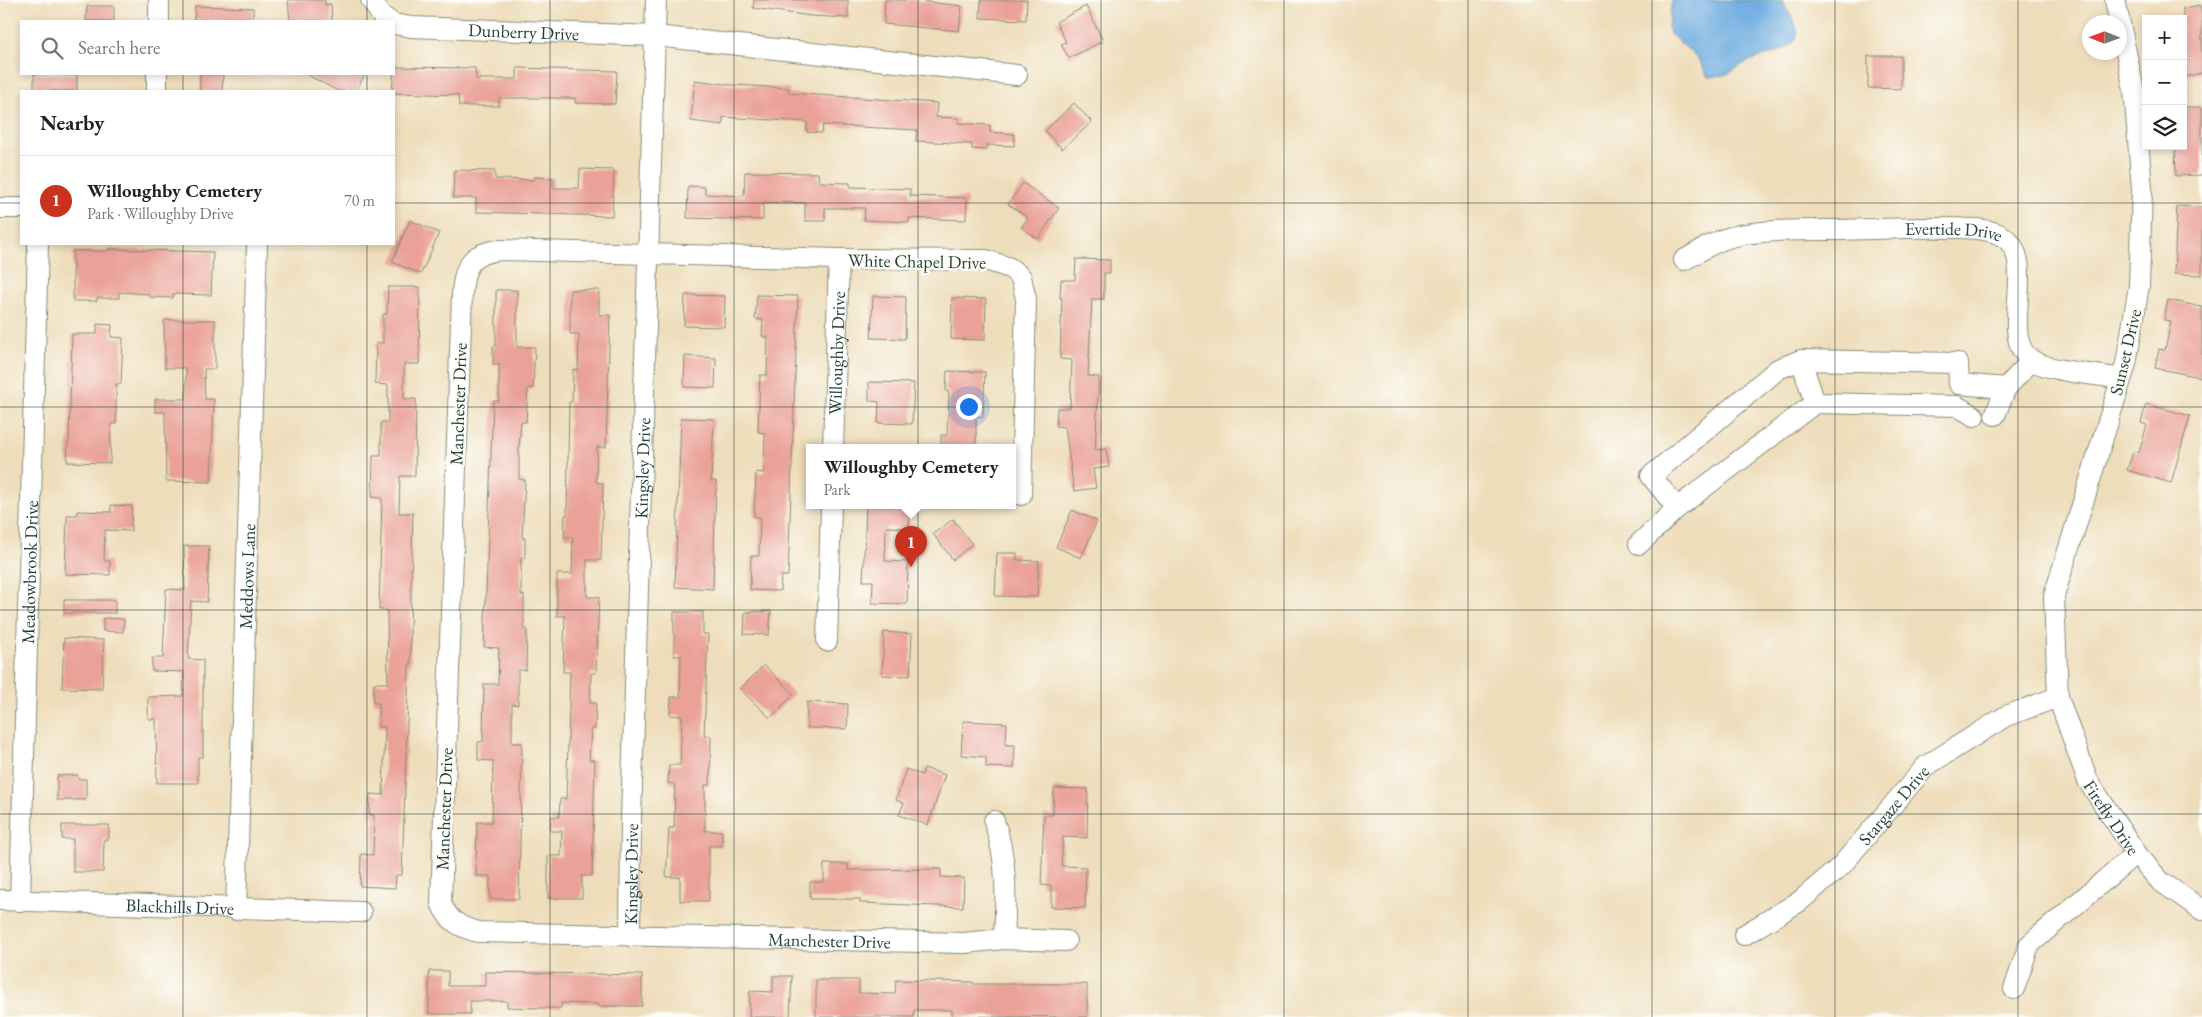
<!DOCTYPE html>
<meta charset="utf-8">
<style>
:root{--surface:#fff;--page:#f2f2f2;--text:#222;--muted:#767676;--line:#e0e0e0;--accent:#c8321e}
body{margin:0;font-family:"EB Garamond",serif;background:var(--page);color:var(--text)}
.controls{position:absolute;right:15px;top:15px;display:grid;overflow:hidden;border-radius:0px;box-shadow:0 2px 8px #0003}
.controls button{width:45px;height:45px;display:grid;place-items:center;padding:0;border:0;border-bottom:1px solid var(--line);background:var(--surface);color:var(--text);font:25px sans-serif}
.compass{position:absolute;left:2082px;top:15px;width:45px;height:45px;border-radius:50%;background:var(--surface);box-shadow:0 2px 8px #0003;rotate:271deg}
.you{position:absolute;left:968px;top:406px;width:18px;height:18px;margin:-12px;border:4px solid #fff;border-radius:50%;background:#1a73e8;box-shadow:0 0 0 8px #1a73e833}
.badge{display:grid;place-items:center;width:32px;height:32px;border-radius:50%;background:var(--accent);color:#fff;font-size:16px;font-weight:700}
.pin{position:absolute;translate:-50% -41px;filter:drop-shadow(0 1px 2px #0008)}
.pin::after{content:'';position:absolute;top:26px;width:18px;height:15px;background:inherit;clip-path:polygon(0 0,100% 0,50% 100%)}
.popup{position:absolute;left:806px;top:444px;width:210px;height:65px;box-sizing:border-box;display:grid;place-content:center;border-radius:0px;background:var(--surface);filter:drop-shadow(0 1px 4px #0005);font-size:16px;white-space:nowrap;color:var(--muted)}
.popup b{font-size:19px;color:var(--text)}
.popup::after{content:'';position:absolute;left:50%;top:100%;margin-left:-10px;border:10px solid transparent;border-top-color:var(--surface)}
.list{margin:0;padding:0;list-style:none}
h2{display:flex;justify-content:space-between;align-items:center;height:65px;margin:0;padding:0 20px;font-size:21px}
h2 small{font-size:16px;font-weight:400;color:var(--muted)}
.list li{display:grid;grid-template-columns:32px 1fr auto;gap:15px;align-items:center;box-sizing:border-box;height:90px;padding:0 20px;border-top:1px solid var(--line)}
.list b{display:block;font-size:19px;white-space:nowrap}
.list p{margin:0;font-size:16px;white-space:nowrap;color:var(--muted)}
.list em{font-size:16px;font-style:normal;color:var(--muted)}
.icon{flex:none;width:28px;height:28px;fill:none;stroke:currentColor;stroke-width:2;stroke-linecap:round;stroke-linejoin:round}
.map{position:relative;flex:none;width:2202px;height:1017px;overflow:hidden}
.search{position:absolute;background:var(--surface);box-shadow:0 2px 8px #0003;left:20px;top:20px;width:375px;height:55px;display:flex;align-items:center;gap:12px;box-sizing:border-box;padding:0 18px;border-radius:0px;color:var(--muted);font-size:19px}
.panel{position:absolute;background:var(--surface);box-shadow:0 2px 8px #0003;left:20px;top:90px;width:375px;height:155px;border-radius:0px}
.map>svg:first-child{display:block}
.water{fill:#6dace0;stroke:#46748a}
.building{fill:#eaa198}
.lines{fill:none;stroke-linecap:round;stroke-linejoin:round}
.minor-casing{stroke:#868d77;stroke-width:22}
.minor{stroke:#fff;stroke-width:20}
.grid{fill:none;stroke:#1f3d34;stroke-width:1;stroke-opacity:0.55}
.labels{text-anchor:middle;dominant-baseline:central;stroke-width:5;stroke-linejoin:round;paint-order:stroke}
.street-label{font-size:18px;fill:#1f3d34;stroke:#fdfcf7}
</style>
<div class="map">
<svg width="2202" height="1017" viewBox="0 0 2202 1017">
<rect width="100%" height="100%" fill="#fdfcf7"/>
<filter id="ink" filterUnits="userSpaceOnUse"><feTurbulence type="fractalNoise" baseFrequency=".02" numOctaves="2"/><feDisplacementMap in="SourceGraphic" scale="10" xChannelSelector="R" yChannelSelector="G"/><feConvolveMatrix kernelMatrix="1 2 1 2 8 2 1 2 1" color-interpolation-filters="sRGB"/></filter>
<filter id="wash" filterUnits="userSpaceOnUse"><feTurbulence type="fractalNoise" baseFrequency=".0096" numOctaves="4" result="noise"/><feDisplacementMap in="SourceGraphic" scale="20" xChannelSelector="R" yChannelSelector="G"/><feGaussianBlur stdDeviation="1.12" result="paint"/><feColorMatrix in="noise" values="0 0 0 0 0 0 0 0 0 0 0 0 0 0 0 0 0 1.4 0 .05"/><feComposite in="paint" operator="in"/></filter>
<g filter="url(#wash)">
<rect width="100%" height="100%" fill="#eeddba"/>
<path class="water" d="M 1672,0 L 1782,0 C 1786,11 1799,23 1797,35 C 1793,53 1761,55 1747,62 C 1740,65 1734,71 1727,74 C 1722,77 1714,76 1708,77 L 1697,57 L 1670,34 L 1668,28 Z"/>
<g id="blocks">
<g class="building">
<polygon points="288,0 325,0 325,5 331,4 332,21 290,21"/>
<polygon points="754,0 848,0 848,18 811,16 753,8"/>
<polygon points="885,0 912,0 962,6 959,31 884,24"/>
<polygon points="981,0 1027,0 1026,20 980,18"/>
<polygon points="2200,5 2202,18 2202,73 2183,77 2183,8"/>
<polygon points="87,6 114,6 114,21 86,21"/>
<polygon points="195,6 253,8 253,21 194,20"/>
<polygon points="1086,6 1103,41 1069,58 1061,44 1066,42 1056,22"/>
<polygon points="1868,56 1901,56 1901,89 1868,88"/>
<polygon points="394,67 475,68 476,79 517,79 517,68 617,71 615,104 575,103 575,98 499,98 499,106 459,106 458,95 394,93 392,91"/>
<polygon points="34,74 77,75 77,91 34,91"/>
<polygon points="200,74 223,74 222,91 200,91"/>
<polygon points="306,74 365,74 356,91 338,91"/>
<polygon points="695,80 732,85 789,88 789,93 937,103 936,117 959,118 958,123 990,125 990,132 1014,134 1014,146 987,145 986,150 972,149 972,144 916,141 917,130 823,125 822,133 807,132 807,122 723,117 723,125 691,121"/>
<polygon points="1074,103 1092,122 1062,149 1045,131"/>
<polygon points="2183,107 2202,107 2202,175 2176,176 2175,146 2183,146"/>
<polygon points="580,169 614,170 612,216 476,212 476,198 453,198 454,170 495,171 495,179 534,180 534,177 553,178 553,188 579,188"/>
<polygon points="745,172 818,173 819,182 850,183 850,187 910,189 910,196 967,198 966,220 909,218 909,222 864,220 865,208 825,208 825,221 805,221 805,203 763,202 763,220 687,218 688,186 705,187 705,194 744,196"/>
<polygon points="1023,183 1059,208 1038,239 1021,227 1028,218 1008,204"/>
<polygon points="2177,206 2202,207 2202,275 2174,274"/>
<polygon points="410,220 439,233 421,274 392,262"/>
<polygon points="108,249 213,252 211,295 173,294 173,298 149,297 149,294 119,292 119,298 97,298 97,301 73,301 73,251 108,251"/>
<polygon points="1076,259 1110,260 1110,273 1104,273 1104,299 1092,299 1088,376 1099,377 1095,450 1106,449 1109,467 1093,469 1096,488 1074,491 1065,427 1056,426 1057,408 1070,408 1072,360 1060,359 1062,298 1060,298 1061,280 1075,280"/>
<polygon points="388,287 420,287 419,364 404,364 404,399 416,399 415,476 400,476 399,513 413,513 410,630 411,665 409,665 402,875 396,875 395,888 360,886 361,854 373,855 374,815 369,815 370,794 383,795 385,727 378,727 379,703 373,703 374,683 388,683 387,610 379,610 382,498 372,497 373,456 381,456 381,422 388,422 388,385 375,384 376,343 383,343 383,314 387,314"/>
<polygon points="496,290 517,290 517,347 535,347 533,389 528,388 526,422 521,422 519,446 519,479 525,480 522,538 525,538 525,558 521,558 521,595 524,595 524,629 527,629 526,670 518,670 518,705 512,704 512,743 522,743 519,899 490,899 490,876 476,876 477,822 492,822 493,761 478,760 478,742 483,742 484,684 498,684 499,648 484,647 493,401 499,401 499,364 493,364 493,346 496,346"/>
<polygon points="570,290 599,290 599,315 610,315 606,447 597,447 596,482 603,483 601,560 587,560 587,597 599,597 596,673 591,673 590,703 596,703 595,729 591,729 589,760 595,760 592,876 582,876 582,898 548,898 548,856 561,856 562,831 550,831 551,817 559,817 560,799 566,799 568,743 570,672 563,672 565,616 557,616 557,574 572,574 573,537 564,537 565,515 567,515 569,402 572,402 573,369 578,370 579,334 570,334"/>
<polygon points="685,295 725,296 724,327 684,326"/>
<polygon points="757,295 798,296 788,576 781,576 780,591 750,590 751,556 759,556 760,517 754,517 755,496 756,472 764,473 765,433 758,432 760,375 767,375 768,337 762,336 763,320 755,319"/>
<polygon points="873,296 906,297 905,339 871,338"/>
<polygon points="952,298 986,299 985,340 951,339"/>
<polygon points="2168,300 2202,307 2202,364 2200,377 2155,368 2159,349 2165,350 2171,321 2164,320"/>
<polygon points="164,320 215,320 215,369 204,369 205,399 214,399 211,482 166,481 165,412 155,412 155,399 186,399 186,368 165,368"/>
<polygon points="97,324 112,325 111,337 123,338 121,384 116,384 116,424 111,424 110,463 67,462 68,442 69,442 72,334 97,334"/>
<polygon points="685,356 716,358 715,388 684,387"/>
<polygon points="947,371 985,372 983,417 976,416 976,448 941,448 941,435 947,435 949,392 946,391"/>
<polygon points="869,382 914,383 912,424 878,423 879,402 869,401"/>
<polygon points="2146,404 2190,416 2171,483 2127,470 2133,452 2139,453 2147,425 2141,423"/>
<polygon points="681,418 714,419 711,481 716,481 713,589 675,587"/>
<polygon points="111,505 132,506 131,531 105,530 104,561 110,561 110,575 65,574 67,515 77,515 77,511 111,512"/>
<polygon points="866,506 910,506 909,528 886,527 885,561 908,562 907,604 872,603 873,581 863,581"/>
<polygon points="1072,510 1097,521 1081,558 1056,547"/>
<polygon points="953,519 972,544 953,560 933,534"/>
<polygon points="184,546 209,546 207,602 191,601 188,659 203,660 203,757 198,757 198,783 157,783 156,719 148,719 148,697 183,696 184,672 152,671 152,658 163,658 166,589 185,590"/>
<polygon points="997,553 1017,553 1017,560 1039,561 1037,597 995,596"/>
<rect x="64" y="600" width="51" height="13"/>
<polygon points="771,611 769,635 744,634 745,612"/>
<polygon points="674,612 703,612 703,634 708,634 704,736 711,736 710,785 705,785 705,831 722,831 722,846 709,846 709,901 680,901 680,877 666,877 669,828 674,828 675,784 668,783 669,765 680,765 682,716 670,715 671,697 680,697 681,656 674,656"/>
<polygon points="103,618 124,619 123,632 103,631"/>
<polygon points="884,632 912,634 910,676 882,675"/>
<polygon points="64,638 104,640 102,689 62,688"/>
<polygon points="764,665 794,694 770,718 740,689"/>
<polygon points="807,702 848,704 847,729 807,728"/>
<polygon points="963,721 1007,723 1006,745 1015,745 1014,768 986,767 986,757 961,755"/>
<polygon points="924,768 945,775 928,825 899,815 904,803 896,800 906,769 922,775"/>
<polygon points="78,775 78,779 86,779 86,800 57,800 57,776"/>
<polygon points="1054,788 1088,789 1087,838 1063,837 1061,866 1086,867 1085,908 1051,907 1051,886 1041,885 1044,815 1053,815"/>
<polygon points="62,825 109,825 109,839 104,839 103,872 73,872 73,839 62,839"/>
<polygon points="824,864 848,864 848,870 941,869 941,877 964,878 963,907 860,903 860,899 810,899 810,882 824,882"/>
<polygon points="429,971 448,971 448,986 485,986 485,972 642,975 642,1006 599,1006 599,1004 561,1003 561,1008 540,1008 507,1007 507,1001 470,1001 470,1014 429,1014"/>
<polygon points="773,976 792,976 790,1017 749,1017 750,991 773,992"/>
<polygon points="816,980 859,980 859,993 895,994 896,980 973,982 973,984 1087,984 1087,1017 952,1016 952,1010 914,1010 914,1017 816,1017"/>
</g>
</g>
</g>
<g filter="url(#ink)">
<use href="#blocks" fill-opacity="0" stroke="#868d77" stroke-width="1"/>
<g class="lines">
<g class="minor-casing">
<g id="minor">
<polyline points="371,0 382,16 389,21"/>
<path id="s1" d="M 2115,0 L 2134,90 L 2142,189 L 2139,286 L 2126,364 L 2054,596 L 2058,697 L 2088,781 L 2136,853 L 2160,881 L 2202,910"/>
<polyline points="159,21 159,0"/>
<path id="s2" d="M 394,24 L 411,27 L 655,36 L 1017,75"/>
<polyline points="157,91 157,74"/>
<polyline points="0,208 21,208"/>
<path id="s3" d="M 1684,260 C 1699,252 1714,241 1731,237 C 1760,229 1809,230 1840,230 C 1885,229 1931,226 1976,229 C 1986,230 1998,232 2005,238 C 2039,263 1996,340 2033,361 C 2053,372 2097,374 2121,379"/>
<polyline points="1815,403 1957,406 1974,416"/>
<polyline points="1995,415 2006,388"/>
<path id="s4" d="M 833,448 L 839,259"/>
<path id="s5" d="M 1021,495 L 1026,299 L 1021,277 L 1010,268 L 986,260 L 839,259 L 500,250 C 470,253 464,266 462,294 L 441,903 C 448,921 461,928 479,932 L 964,943 L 1004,939 L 1066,941"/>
<polyline points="1677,508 1815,403 1801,360"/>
<polyline points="1639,544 1677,508 1651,476 1778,369 1801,360 1958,363 1959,384 2006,388 2032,360"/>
<polyline points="827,641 831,506"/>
<path d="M 994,821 C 1008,860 1006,899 1004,939"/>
<path id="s6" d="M 0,900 L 361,912"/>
<path id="s7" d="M 20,901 L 38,244"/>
<path id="s8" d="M 236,910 L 257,244"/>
<path id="s9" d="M 1744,935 L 1800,901 L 1841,866 L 1926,766 L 2006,716 L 2058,697"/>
<path id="s10" d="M 630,936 L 631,819 L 656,0"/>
<polyline points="2014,989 2029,945 2136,853"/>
</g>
</g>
<use href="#minor" class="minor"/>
</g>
</g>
<path class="grid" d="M 183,0 L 183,21M 367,0 L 367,21M 550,0 L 550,1017M 734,0 L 734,1017M 918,0 L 918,1017M 1101,0 L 1101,1017M 1284,0 L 1284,1017M 1468,0 L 1468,1017M 1652,0 L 1652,1017M 1835,0 L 1835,1017M 2018,0 L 2018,1017M 183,74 L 183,91M 367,74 L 367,91M 0,203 L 21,203M 394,203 L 2202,203M 183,244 L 183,1017M 367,244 L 367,1017M 0,407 L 2202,407M 0,610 L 2202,610M 0,814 L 2202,814"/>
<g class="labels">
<g class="street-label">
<text stroke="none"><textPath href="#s2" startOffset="130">Dunberry Drive</textPath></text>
<text stroke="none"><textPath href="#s3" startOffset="276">Evertide Drive</textPath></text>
<text transform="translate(917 261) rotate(1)">White Chapel Drive</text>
<text transform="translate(2125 352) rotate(-77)">Sunset Drive</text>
<text stroke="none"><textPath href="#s4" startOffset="95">Willoughby Drive</textPath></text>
<text transform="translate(458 404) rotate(-88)">Manchester Drive</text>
<text stroke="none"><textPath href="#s10" startOffset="468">Kingsley Drive</textPath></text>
<text stroke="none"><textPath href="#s7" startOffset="329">Meadowbrook Drive</textPath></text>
<text stroke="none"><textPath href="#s8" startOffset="334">Meddows Lane</textPath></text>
<text stroke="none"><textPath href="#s9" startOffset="200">Stargaze Drive</textPath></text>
<text transform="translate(444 809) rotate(-88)">Manchester Drive</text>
<text stroke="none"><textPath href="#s1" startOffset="844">Firefly Drive</textPath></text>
<text stroke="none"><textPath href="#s10" startOffset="62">Kingsley Drive</textPath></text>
<text stroke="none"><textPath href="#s6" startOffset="180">Blackhills Drive</textPath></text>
<text stroke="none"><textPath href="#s5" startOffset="1820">Manchester Drive</textPath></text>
</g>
</g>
</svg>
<div class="controls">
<button>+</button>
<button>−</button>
<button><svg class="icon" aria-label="layers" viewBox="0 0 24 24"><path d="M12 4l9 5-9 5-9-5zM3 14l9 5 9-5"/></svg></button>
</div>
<svg class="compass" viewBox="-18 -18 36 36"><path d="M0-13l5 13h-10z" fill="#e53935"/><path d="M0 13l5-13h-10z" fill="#767676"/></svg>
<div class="you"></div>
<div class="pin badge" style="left:911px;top:567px">1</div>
<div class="popup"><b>Willoughby Cemetery</b>Park</div>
<div class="search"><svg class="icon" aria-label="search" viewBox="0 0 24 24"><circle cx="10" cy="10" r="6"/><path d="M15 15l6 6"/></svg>Search here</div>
<section class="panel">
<h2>Nearby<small></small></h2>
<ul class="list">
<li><span class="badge">1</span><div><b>Willoughby Cemetery</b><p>Park · Willoughby Drive</p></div><em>70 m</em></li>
</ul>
</section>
</div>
